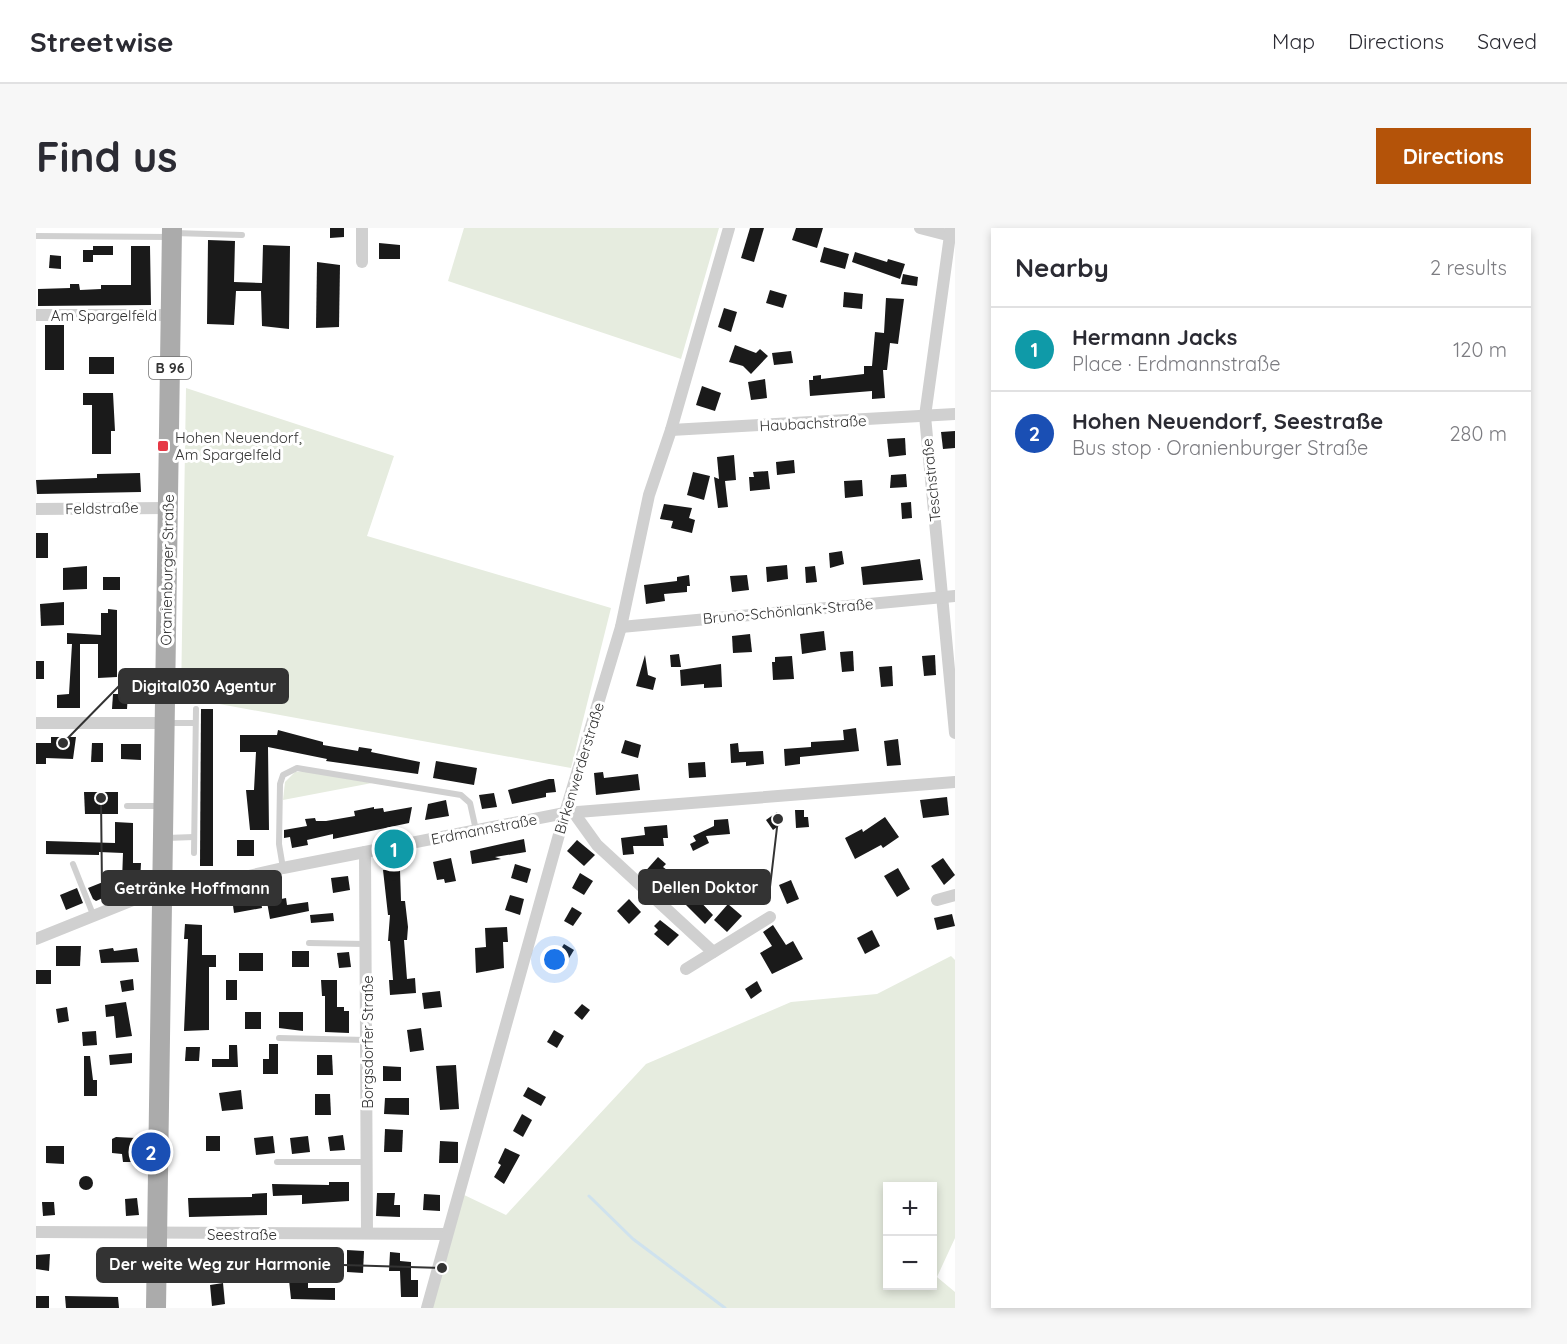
<!DOCTYPE html>
<meta charset="utf-8">
<style>
:root{--surface:#fff;--page:#f7f7f7;--text:#2b2b33;--muted:#7c7c81;--line:#e1e1e2;--accent:#b45309}
body{margin:0;font-family:Quicksand,sans-serif;background:var(--page);color:var(--text)}
.controls{position:absolute;right:18px;bottom:18px;display:grid;overflow:hidden;border-radius:0px;box-shadow:0 3px 9px #0003}
.controls button{width:54px;height:54px;display:grid;place-items:center;padding:0;border:0;border-bottom:2px solid var(--line);background:var(--surface);color:var(--text);font:30px sans-serif}
.you{position:absolute;left:519px;top:732px;width:21px;height:21px;margin:-15px;border:4px solid #fff;border-radius:50%;background:#1a73e8;box-shadow:0 0 0 9px #1a73e833}
.badge{display:grid;place-items:center;width:39px;height:39px;border-radius:50%;background:var(--accent);color:#fff;font-size:20px;font-weight:700}
.pin{position:absolute;translate:-50% -50%;border:3px solid #fff;box-shadow:0 2px 6px #0006}
.list{margin:0;padding:0;list-style:none}
h2{display:flex;justify-content:space-between;align-items:center;height:78px;margin:0;padding:0 24px;font-size:26px}
h2 small{font-size:20px;font-weight:400;color:var(--muted)}
.list li{display:grid;grid-template-columns:39px 1fr auto;gap:18px;align-items:center;box-sizing:border-box;height:84px;padding:0 24px;border-top:2px solid var(--line)}
.list b{display:block;font-size:22px;white-space:nowrap}
.list p{margin:0;font-size:20px;white-space:nowrap;color:var(--muted)}
.list em{font-size:20px;font-style:normal;color:var(--muted)}
.map{position:relative;flex:none;width:919px;height:1080px;overflow:hidden;border-radius:0px}
header{display:flex;align-items:center;gap:36px;box-sizing:border-box;height:84px;padding:0 30px;background:var(--surface);border-bottom:2px solid var(--line)}
header strong{font-size:28px}
nav{display:flex;gap:33px;margin-inline-start:auto;font-size:21px}
.intro{display:flex;align-items:center;justify-content:space-between;box-sizing:border-box;height:144px;padding:0 36px}
h1{margin:0;font-size:42px}
.button{padding:15px 27px;border-radius:0px;background:var(--accent);color:#fff;font-size:21px;font-weight:700}
main{display:flex;gap:36px;padding:0 36px}
aside{flex:1;background:var(--surface);border-radius:0px;box-shadow:0 3px 9px #0003}
.map>svg:first-child{display:block}
.green{fill:#e6ecdf;fill-rule:evenodd}
.lines{fill:none;stroke-linecap:round;stroke-linejoin:round}
.stream{stroke:#cfe2ee;stroke-width:3}
.building{fill:#1a1a1a}
.service{stroke:#d0d0d0;stroke-width:6}
.minor{stroke:#d0d0d0;stroke-width:12}
.primary{stroke:#ababab;stroke-width:20}
.poi-dot{fill:#e63946;stroke:#fff;stroke-width:2}
.labels{text-anchor:middle;dominant-baseline:central;stroke-width:6;stroke-linejoin:round;paint-order:stroke}
.shield{fill:#fff;stroke:#707070;stroke-width:1.5}
.shield-label{font-size:14px;font-weight:bold;fill:#333}
.street-label{font-size:15px;fill:#333;stroke:#fff}
.poi-label{font-size:15px;fill:#333;stroke:#fff;text-anchor:start}
.leader{fill:none;stroke:#333;stroke-width:2}
.callout-dot{fill:#333;stroke:#fff;stroke-width:2}
.callout{fill:#333;stroke:#333;stroke-width:2}
.callout-label{font-size:16px;text-anchor:middle;font-weight:bold;fill:#fff}
</style>
<header>
<strong>Streetwise</strong>
<nav><a>Map</a><a>Directions</a><a>Saved</a></nav>
</header>
<div class="intro"><h1>Find us</h1><a class="button">Directions</a></div>
<main>
<div class="map">
<svg width="919" height="1080" viewBox="0 0 919 1080">
<rect width="100%" height="100%" fill="#fff"/>
<g class="green">
<polygon points="428,0 683,0 645,131 412,53"/>
<polygon points="150,160 358,228 331,308 575,380 535,540 145,469"/>
<polygon points="268,543 336,555 247,572 249,554 259,544"/>
<path d="M 915,728 L 919,732 L 919,1010 L 901,1049 L 919,1064 L 919,1080 L 393,1080 L 424,965 L 470,987 L 610,836 L 755,774 L 841,766 ZM 852,958 L 897,958 L 897,1058 L 852,1058 Z"/>
</g>
<g class="lines">
<polyline class="stream" points="553,968 597,1011 689,1080"/>
</g>
<g class="building">
<polygon points="294,0 308,0 308,9 294,10"/>
<polygon points="714,0 728,0 718,34 705,30"/>
<polygon points="760,0 787,0 781,20 756,12"/>
<polygon points="172,12 199,13 198,54 226,55 227,17 254,18 253,101 226,98 225,63 200,63 198,97 171,96"/>
<polygon points="343,15 364,17 364,31 343,31"/>
<rect x="57" y="18" width="20" height="9"/>
<polygon points="95,18 114,18 115,77 2,78 2,61 34,60 34,56 43,56 44,62 65,61 65,57 95,57"/>
<polygon points="788,19 813,26 809,41 784,34"/>
<rect x="47" y="22" width="10" height="12"/>
<polygon points="819,24 851,34 852,31 869,36 864,51 816,34"/>
<polygon points="14,27 25,28 25,41 13,40"/>
<polygon points="281,34 304,37 303,99 280,100"/>
<polygon points="867,46 882,49 881,58 865,56"/>
<polygon points="734,62 751,67 747,80 730,75"/>
<polygon points="808,64 827,66 826,81 807,79"/>
<polygon points="850,70 868,71 862,116 854,115 851,142 847,142 849,170 836,171 836,163 774,168 773,152 777,152 777,148 785,147 785,151 828,146 828,138 836,138 839,104 848,105"/>
<polygon points="688,80 701,84 695,104 682,99"/>
<rect x="9" y="97" width="19" height="45"/>
<polygon points="699,117 720,125 724,121 732,128 715,146 707,138 693,134"/>
<polygon points="755,123 757,135 738,137 736,125"/>
<rect x="53" y="129" width="25" height="17"/>
<polygon points="729,151 731,170 715,172 712,154"/>
<polygon points="666,158 685,165 679,183 660,177"/>
<polygon points="47,165 77,165 79,203 75,203 75,226 56,226 56,177 47,177"/>
<polygon points="919,203 919,220 907,221 905,204"/>
<polygon points="869,210 870,227 853,229 851,211"/>
<polygon points="698,227 700,252 689,253 692,279 682,280 678,249 683,251 681,229"/>
<polygon points="758,232 759,245 741,247 740,234"/>
<polygon points="732,243 734,261 714,263 713,249 718,249 717,244"/>
<polygon points="657,244 674,248 668,272 651,267"/>
<polygon points="104,245 105,264 1,266 0,252 61,250 61,246"/>
<polygon points="870,246 871,259 854,260 855,247"/>
<polygon points="826,252 827,268 809,270 808,253"/>
<polygon points="875,274 876,290 866,291 865,275"/>
<polygon points="628,276 656,280 653,290 659,292 656,305 635,300 637,293 624,291"/>
<rect x="0" y="305" width="12" height="25"/>
<polygon points="806,323 808,336 794,340 793,325"/>
<polygon points="884,331 887,352 827,357 825,339"/>
<polygon points="751,337 752,351 731,354 730,339"/>
<polygon points="51,338 51,361 27,362 27,340"/>
<polygon points="779,338 781,354 770,355 769,339"/>
<polygon points="653,347 654,358 651,358 651,364 628,366 629,373 610,376 608,357 641,353 641,349"/>
<polygon points="711,347 713,362 696,364 694,348"/>
<rect x="67" y="349" width="17" height="13"/>
<polygon points="28,374 28,397 5,398 4,376"/>
<polygon points="72,381 81,382 81,449 62,450 62,416 44,416 44,480 21,480 21,467 33,466 36,416 31,416 31,405 65,407 65,385 72,385"/>
<polygon points="788,403 790,422 766,426 764,406"/>
<polygon points="714,406 716,424 697,425 696,408"/>
<polygon points="817,423 818,443 806,444 804,424"/>
<polygon points="643,426 645,439 635,439 634,427"/>
<polygon points="609,427 612,447 620,450 617,462 600,458"/>
<polygon points="899,427 900,447 888,448 886,428"/>
<polygon points="756,428 758,451 737,452 736,434 739,434 739,429"/>
<rect x="0" y="433" width="8" height="18"/>
<polygon points="685,436 686,459 668,460 668,456 645,458 644,442"/>
<polygon points="856,438 857,458 845,459 843,439"/>
<polygon points="77,466 92,466 91,481 76,481"/>
<polygon points="165,481 177,481 177,638 164,638"/>
<polygon points="820,500 823,523 764,529 764,536 749,538 748,521 775,519 775,514 808,512 807,502"/>
<polygon points="242,502 287,514 287,517 322,523 323,519 336,521 335,524 384,534 382,546 290,533 291,531 232,519 233,602 214,602 210,562 218,562 220,524 204,524 204,507 241,507"/>
<polygon points="15,509 40,509 37,531 10,530 10,536 0,536 0,515 15,515"/>
<polygon points="862,511 865,537 851,538 848,513"/>
<polygon points="589,512 605,517 602,530 585,525"/>
<polygon points="56,515 67,515 67,534 55,534"/>
<polygon points="702,515 703,524 727,523 728,536 710,538 710,534 695,535 694,516"/>
<polygon points="85,516 105,516 105,532 85,531"/>
<polygon points="400,533 441,540 438,557 397,550"/>
<polygon points="669,534 670,549 653,550 652,535"/>
<polygon points="567,544 568,550 602,546 604,562 560,567 558,545"/>
<polygon points="513,551 518,551 520,564 510,565 510,569 476,576 472,562"/>
<polygon points="48,564 82,564 82,586 49,586"/>
<polygon points="458,565 461,579 446,581 443,567"/>
<polygon points="911,569 913,587 887,590 884,572"/>
<polygon points="410,572 413,588 389,592 392,576"/>
<polygon points="338,579 338,581 347,580 348,584 376,579 373,595 297,611 297,606 271,612 272,617 256,620 254,609 248,610 248,602 271,598 269,591 279,590 280,593 290,593 319,588 318,583"/>
<polygon points="759,582 768,582 768,589 772,589 773,599 760,600"/>
<polygon points="741,584 748,594 737,602 730,592"/>
<polygon points="849,589 863,609 847,620 845,617 819,631 809,610 826,601 827,604"/>
<polygon points="692,591 694,606 670,608 673,615 657,623 654,616 660,613 657,608 678,598 678,592"/>
<polygon points="79,594 97,595 97,635 105,635 104,654 86,653 87,625 63,624 63,627 10,626 10,613 79,615"/>
<polygon points="631,597 632,610 627,610 628,618 597,618 598,626 587,627 585,610 609,607 608,599"/>
<polygon points="488,611 490,624 459,629 465,631 436,636 434,623"/>
<rect x="201" y="612" width="17" height="16"/>
<polygon points="541,612 559,627 548,638 531,623"/>
<polygon points="622,629 630,636 627,639 642,650 677,687 669,696 639,666 617,649 613,654 606,647"/>
<polygon points="415,630 420,653 409,655 408,651 401,652 397,634"/>
<polygon points="907,630 919,647 908,657 895,638"/>
<polygon points="479,636 495,641 491,655 475,650"/>
<polygon points="862,640 874,661 861,669 848,648"/>
<polygon points="347,642 364,642 365,673 369,673 372,699 371,712 368,712 371,751 379,750 380,765 354,767 353,752 357,752 354,713 352,713 354,687 352,687"/>
<polygon points="544,645 557,653 548,667 536,660"/>
<polygon points="312,648 314,662 297,665 295,650"/>
<polygon points="72,652 78,665 60,673 57,671 52,660"/>
<polygon points="755,652 763,671 751,676 743,657"/>
<polygon points="41,660 47,675 30,682 24,667"/>
<polygon points="224,665 226,680 198,685 196,670"/>
<polygon points="474,667 488,671 484,687 469,682"/>
<polygon points="250,670 251,677 272,674 273,683 234,691 231,674"/>
<polygon points="593,671 605,684 593,696 581,683"/>
<polygon points="692,676 706,688 691,704 678,692"/>
<polygon points="536,679 546,685 537,698 528,693"/>
<polygon points="297,685 298,693 275,695 274,687"/>
<polygon points="916,686 919,698 901,702 898,690"/>
<polygon points="624,692 643,707 632,718 618,706 622,702 618,698"/>
<polygon points="149,696 166,697 166,727 180,727 180,739 173,739 173,802 148,803 152,711 148,711"/>
<polygon points="737,697 750,717 757,713 767,731 736,746 724,725 736,718 727,704"/>
<polygon points="471,699 472,714 467,714 468,740 440,745 439,720 450,719 449,700"/>
<polygon points="836,702 844,718 829,726 821,710"/>
<polygon points="528,716 538,722 530,735 520,729"/>
<polygon points="20,718 45,718 44,738 20,738"/>
<polygon points="77,720 78,723 101,720 103,734 65,735 63,722"/>
<rect x="256" y="723" width="17" height="16"/>
<polygon points="313,724 315,739 303,740 301,725"/>
<rect x="203" y="725" width="24" height="18"/>
<rect x="0" y="742" width="15" height="14"/>
<polygon points="97,751 98,762 86,764 84,753"/>
<rect x="190" y="752" width="11" height="20"/>
<polygon points="285,752 301,752 301,779 308,779 308,783 313,783 313,805 289,804 289,768 286,768"/>
<polygon points="721,753 726,763 715,771 709,761"/>
<polygon points="404,763 406,779 388,781 386,765"/>
<polygon points="90,774 96,808 80,810 78,788 70,789 69,777"/>
<polygon points="546,776 554,782 546,792 538,785"/>
<polygon points="31,779 33,793 22,795 20,781"/>
<rect x="209" y="784" width="16" height="17"/>
<polygon points="243,784 267,784 267,803 243,800"/>
<polygon points="385,800 388,822 374,824 371,802"/>
<polygon points="518,802 528,808 521,820 511,814"/>
<polygon points="60,803 61,817 47,818 46,804"/>
<polygon points="233,816 242,816 242,846 227,846 227,831 233,831"/>
<polygon points="193,817 201,817 202,839 176,839 176,831 193,831"/>
<polygon points="150,819 164,819 163,833 149,833"/>
<polygon points="96,825 96,835 74,837 73,827"/>
<polygon points="281,827 296,827 297,847 281,847"/>
<polygon points="48,828 54,828 57,852 61,852 61,868 48,868"/>
<polygon points="420,837 423,881 404,882 400,838"/>
<polygon points="347,838 365,839 365,853 347,853"/>
<polygon points="492,859 510,869 505,878 487,868"/>
<polygon points="205,862 207,881 186,883 183,865"/>
<polygon points="279,866 294,866 295,887 279,887"/>
<polygon points="349,870 373,870 373,887 348,886"/>
<polygon points="486,886 496,892 487,909 477,903"/>
<polygon points="349,901 367,902 366,924 348,924"/>
<polygon points="307,907 309,922 294,923 292,909"/>
<rect x="170" y="908" width="14" height="15"/>
<polygon points="237,908 239,925 220,927 218,910"/>
<polygon points="272,908 274,924 256,926 254,910"/>
<polygon points="80,909 100,910 100,934 87,934 86,926 76,925 76,911"/>
<polygon points="404,913 422,914 422,935 403,935"/>
<polygon points="10,918 28,918 28,936 10,935"/>
<polygon points="469,920 484,927 468,956 458,949 465,937 462,935"/>
<circle cx="50" cy="955" r="7"/>
<polygon points="293,954 313,954 313,973 266,976 266,967 237,968 236,956 293,957"/>
<polygon points="231,965 231,987 153,989 152,970 216,969 216,966"/>
<polygon points="341,965 359,965 358,977 364,977 364,989 340,988"/>
<polygon points="388,966 404,967 404,983 387,982"/>
<polygon points="101,970 103,987 90,988 89,971"/>
<polygon points="6,974 18,974 19,987 7,988"/>
<rect x="83" y="1019" width="16" height="17"/>
<polygon points="311,1022 328,1023 327,1045 311,1044"/>
<polygon points="354,1024 364,1025 364,1033 375,1034 375,1052 382,1052 382,1069 365,1069 364,1043 353,1043"/>
<polygon points="14,1026 13,1043 0,1041 0,1027"/>
<polygon points="272,1051 272,1060 299,1060 299,1072 255,1071 253,1052"/>
<polygon points="187,1055 189,1076 176,1078 174,1057"/>
<rect x="0" y="1068" width="13" height="12"/>
<polygon points="29,1068 82,1069 83,1080 30,1080"/>
</g>
<g class="lines">
<g class="service">
<polyline points="138,5 206,7"/>
<polyline points="0,8 134,9"/>
<polyline points="130,495 159,495"/>
<polyline points="91,578 124,578"/>
<polyline points="130,610 158,609"/>
<polyline points="158,625 160,481"/>
<polyline points="37,636 58,689"/>
<polyline points="247,640 243,616 244,556 247,547 261,540 425,567 434,575 440,602"/>
<polyline points="273,715 329,716"/>
<polyline points="243,810 330,812"/>
<polyline points="241,934 331,934"/>
</g>
<g class="minor">
<polyline points="884,0 919,9"/>
<polyline points="915,0 889,188 919,505"/>
<polyline points="326,34 326,0"/>
<polyline points="0,87 135,87"/>
<polyline points="635,202 919,186"/>
<polyline points="0,281 132,280"/>
<polyline points="585,399 919,368"/>
<polyline points="0,495 128,495"/>
<polyline points="538,585 561,617 677,724"/>
<polyline points="329,624 331,1005"/>
<polyline points="901,672 919,667"/>
<polyline points="0,711 102,670 140,665 247,640 529,585 919,554"/>
<polyline points="650,741 734,689"/>
<polyline points="0,1004 411,1006"/>
<polyline points="391,1080 529,585 585,399 613,267 635,202 693,0"/>
</g>
<polyline class="primary" points="120,1080 136,0"/>
</g>
<rect class="poi-dot" x="121" y="212" width="12" height="12" rx="3"/>
<g class="labels">
<rect class="shield" x="113" y="129" width="42" height="22" rx="4.5"/>
<g class="shield-label">
<text x="134" y="140">B 96</text>
</g>
<g class="street-label">
<text x="68" y="87">Am Spargelfeld</text>
<text transform="translate(777 195) rotate(-3)">Haubachstraße</text>
<text transform="translate(895 252) rotate(-96)">Teschstraße</text>
<text transform="translate(66 280) rotate(-1)">Feldstraße</text>
<text transform="translate(131 342) rotate(-89)">Oranienburger Straße</text>
<text transform="translate(752 383) rotate(-5)">Bruno-Schönlank-Straße</text>
<text transform="translate(543 540) rotate(-73)">Birkenwerderstraße</text>
<text transform="translate(448 601) rotate(-11)">Erdmannstraße</text>
<text transform="translate(331 814) rotate(-90)">Borgsdorfer Straße</text>
<text x="206" y="1006">Seestraße</text>
</g>
<g class="poi-label">
<text x="139" y="209">Hohen Neuendorf,<tspan x="139" dy="17">Am Spargelfeld</tspan></text>
</g>
</g>
<path class="leader" d="M27 515L83 458M742 591L734 659M65 570L66 660M406 1040L307 1037"/>
<g class="callout-dot">
<circle cx="27" cy="515" r="6"/>
<circle cx="742" cy="591" r="6"/>
<circle cx="65" cy="570" r="6"/>
<circle cx="406" cy="1040" r="6"/>
</g>
<g class="callout">
<rect x="83" y="441" width="169" height="34" rx="6"/>
<rect x="603" y="642" width="131" height="34" rx="6"/>
<rect x="66" y="643" width="179" height="34" rx="6"/>
<rect x="61" y="1020" width="246" height="34" rx="6"/>
</g>
<g class="callout-label">
<text x="168" y="464">Digital030 Agentur</text>
<text x="669" y="665">Dellen Doktor</text>
<text x="156" y="666">Getränke Hoffmann</text>
<text x="184" y="1042">Der weite Weg zur Harmonie</text>
</g>
</svg>
<div class="controls">
<button>+</button>
<button>−</button>
</div>
<div class="you"></div>
<div class="pin badge" style="left:358px;top:621px;background:#0f9aa8">1</div>
<div class="pin badge" style="left:115px;top:924px;background:#1a4fb4">2</div>
</div>
<aside>
<h2>Nearby<small>2 results</small></h2>
<ul class="list">
<li><span class="badge" style="background:#0f9aa8">1</span><div><b>Hermann Jacks</b><p>Place · Erdmannstraße</p></div><em>120 m</em></li>
<li><span class="badge" style="background:#1a4fb4">2</span><div><b>Hohen Neuendorf, Seestraße</b><p>Bus stop · Oranienburger Straße</p></div><em>280 m</em></li>
</ul>
</aside>
</main>
